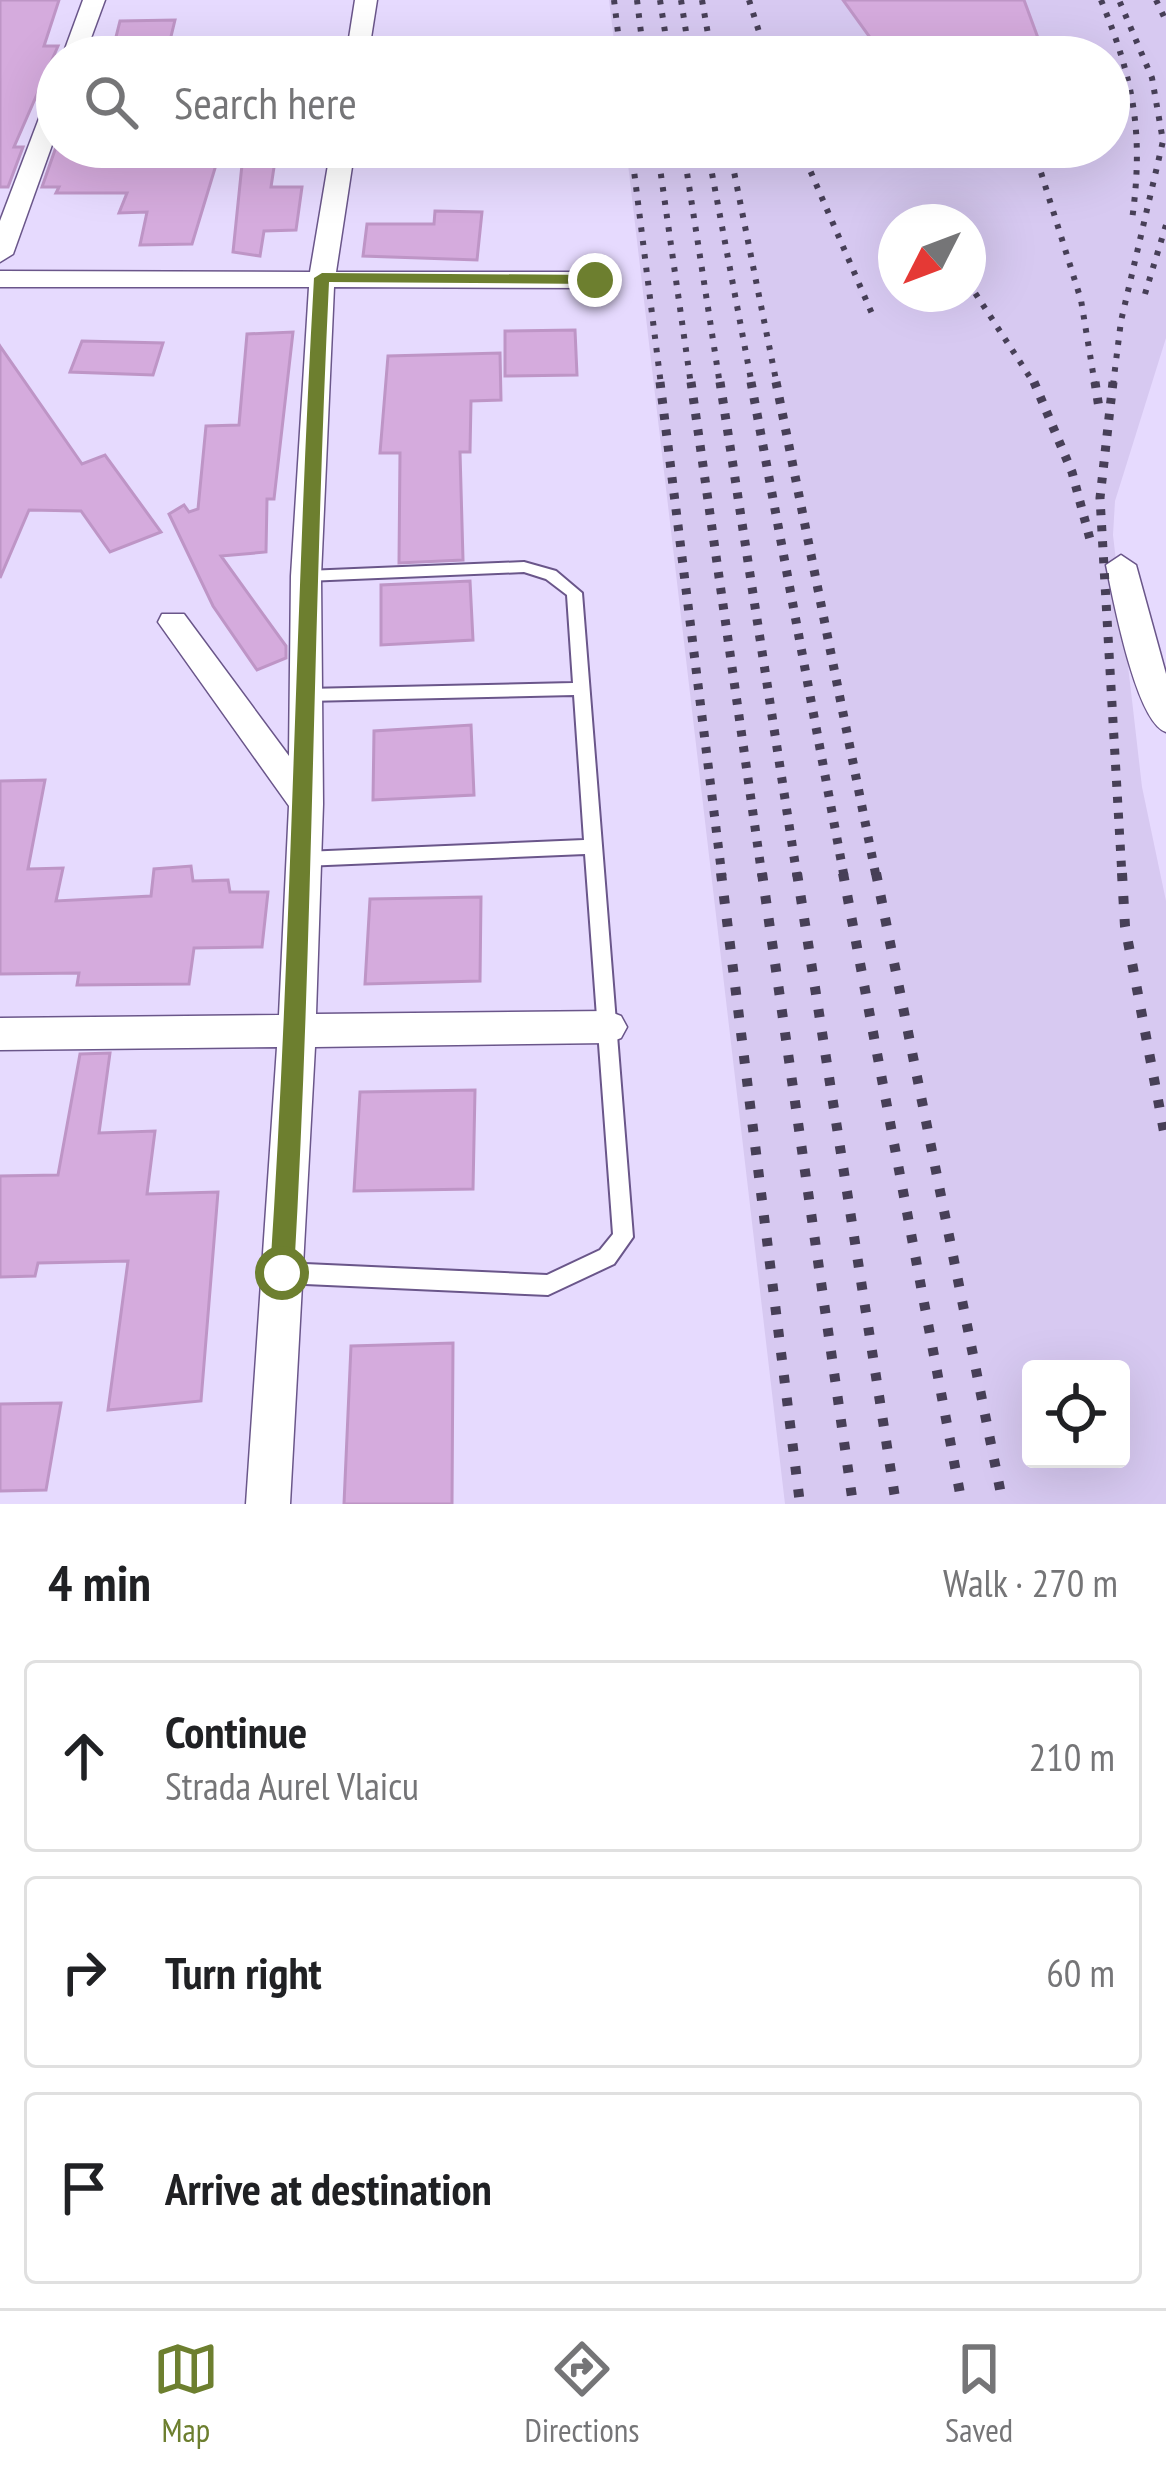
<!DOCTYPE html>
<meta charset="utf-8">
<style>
:root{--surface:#fff;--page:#f2f2f2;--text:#202124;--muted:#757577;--line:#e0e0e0;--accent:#6d7f2f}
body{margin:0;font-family:"PT Sans Narrow",sans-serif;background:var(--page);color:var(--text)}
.controls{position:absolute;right:36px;bottom:36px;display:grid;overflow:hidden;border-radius:12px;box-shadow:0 12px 48px #0002}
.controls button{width:108px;height:108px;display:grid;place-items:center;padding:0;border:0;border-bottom:3px solid var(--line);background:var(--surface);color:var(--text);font:60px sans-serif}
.compass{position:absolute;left:878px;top:204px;width:108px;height:108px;border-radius:50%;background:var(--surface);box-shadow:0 12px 48px #0002;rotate:228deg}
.stop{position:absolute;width:36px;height:36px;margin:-27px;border:9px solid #6d7f2f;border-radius:50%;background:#fff}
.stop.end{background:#6d7f2f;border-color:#fff;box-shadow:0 3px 12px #0008}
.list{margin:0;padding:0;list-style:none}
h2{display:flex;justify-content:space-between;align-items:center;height:156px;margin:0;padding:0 48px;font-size:51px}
h2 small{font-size:39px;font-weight:400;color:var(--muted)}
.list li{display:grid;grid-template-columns:78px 1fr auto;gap:36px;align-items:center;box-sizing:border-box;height:192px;margin:0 24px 24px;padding:0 24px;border:3px solid var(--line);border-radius:12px}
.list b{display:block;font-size:45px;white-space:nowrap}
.list p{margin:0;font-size:39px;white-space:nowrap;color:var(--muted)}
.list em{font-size:39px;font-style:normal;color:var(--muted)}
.icon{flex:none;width:66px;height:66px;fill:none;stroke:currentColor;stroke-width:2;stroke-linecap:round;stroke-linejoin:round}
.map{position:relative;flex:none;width:1166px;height:1504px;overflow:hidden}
.search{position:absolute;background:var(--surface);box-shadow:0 12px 48px #0002;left:36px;right:36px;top:36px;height:132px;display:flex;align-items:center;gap:30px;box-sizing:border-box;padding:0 42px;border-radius:66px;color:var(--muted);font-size:45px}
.sheet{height:804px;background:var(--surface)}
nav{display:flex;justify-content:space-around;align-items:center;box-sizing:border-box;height:168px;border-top:3px solid var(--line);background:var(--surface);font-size:33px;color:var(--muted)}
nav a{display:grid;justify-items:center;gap:6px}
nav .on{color:var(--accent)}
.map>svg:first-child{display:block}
.built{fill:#d7c9f1;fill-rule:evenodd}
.building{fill:#d5abdd;stroke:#be95c6;stroke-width:3}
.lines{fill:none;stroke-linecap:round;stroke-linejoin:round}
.lane-casing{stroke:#6a568a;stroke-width:4}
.street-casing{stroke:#6a568a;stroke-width:3}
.lane{fill:#fff;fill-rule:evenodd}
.street{fill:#fff;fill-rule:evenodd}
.rail-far2{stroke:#473f57;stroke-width:6;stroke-dasharray:4.5 9;stroke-linecap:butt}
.rail-far1{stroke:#473f57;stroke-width:9;stroke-dasharray:6 10;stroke-linecap:butt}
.rail{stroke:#473f57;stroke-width:10;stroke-dasharray:8 15;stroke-linecap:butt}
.route{fill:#6d7f2f}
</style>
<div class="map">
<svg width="1166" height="1504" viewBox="0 0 1166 1504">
<rect width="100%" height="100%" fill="#e6dafe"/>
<path class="built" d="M 609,0 L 1166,0 L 1166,338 L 1115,501 L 1113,535 L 1142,787 L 1166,901 L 1166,1504 L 785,1504 L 626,147 L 1109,147 L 1109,57 L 616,57 ZM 896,222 L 968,222 L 968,294 L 896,294 ZM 1031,1369 L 1121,1369 L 1121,1459 L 1031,1459 Z"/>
<g class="building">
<polygon points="0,0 59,0 44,46 58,46 14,147 23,147 8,187 0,187"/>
<polygon points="843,0 1024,0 1045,57 982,57 979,47 884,57"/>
<polygon points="175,20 166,57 111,57 120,21"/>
<polygon points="56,147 199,147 197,155 219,155 192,244 140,245 147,212 119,213 127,193 56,193 59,187 42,187"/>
<polygon points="276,154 271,187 302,187 296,230 264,231 260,256 233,252 243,155"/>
<polygon points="435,211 482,212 477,260 363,256 367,224 434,224"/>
<polygon points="575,330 577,375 505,376 505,331"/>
<polygon points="293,332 274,499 267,499 266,552 221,556 286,646 286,658 257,670 213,606 169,514 184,505 189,512 198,509 206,426 239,425 247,334"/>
<polygon points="82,341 163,343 153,375 70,372"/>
<polygon points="0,346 82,464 105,455 161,532 110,552 81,511 29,510 0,578"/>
<polygon points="500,353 501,400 471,401 470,452 460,452 463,560 399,563 400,453 380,453 388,356"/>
<polygon points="470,581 473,640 381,645 381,585"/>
<polygon points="471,725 474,795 373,800 374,731"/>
<polygon points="45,780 28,869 63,868 56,901 151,896 154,869 191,866 193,881 228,880 230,892 268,892 262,947 194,948 189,984 77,985 79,973 0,974 0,781"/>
<polygon points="481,897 480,981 365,984 370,899"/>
<polygon points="110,1053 99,1133 155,1131 147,1194 218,1192 201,1401 108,1410 128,1261 38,1263 35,1276 0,1277 0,1176 58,1175 80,1054"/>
<polygon points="475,1090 473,1189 354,1191 360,1092"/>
<polygon points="453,1343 452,1504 344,1504 351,1346"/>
<polygon points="61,1403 46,1490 0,1491 0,1404"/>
</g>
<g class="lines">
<g class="lane-casing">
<polygon id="lane" points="524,562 556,571 582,593 633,1237 614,1264 548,1295 283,1283 276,1280 273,1273 276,1266 283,1263 547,1275 600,1250 613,1234 585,854 304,866 298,864 295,859 298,854 304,852 584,840 574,695 306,701 298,695 306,689 573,683 567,595 546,579 524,572 306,581 298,576 306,571"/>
</g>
<g class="street-casing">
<g id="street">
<polygon points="83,0 105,0 84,57 62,57"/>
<polygon points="355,0 377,0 368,57 346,57"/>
<polygon points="57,93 57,131 13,254 0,262 0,221 46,100"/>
<polygon points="331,147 355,147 336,272 594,272 607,280 594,288 334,287 321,576 323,804 316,1014 608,1011 621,1016 627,1027 621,1038 608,1043 315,1047 290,1504 246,1504 277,1047 0,1050 0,1018 279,1015 289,806 158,622 162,614 184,614 289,756 291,576 309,287 0,287 0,271 310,272"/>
<path d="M 1121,555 L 1136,565 L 1166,674 L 1166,732 C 1136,723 1113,598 1106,565 Z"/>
</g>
</g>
<use href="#lane" class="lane"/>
<use href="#street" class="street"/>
<g class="rail-far2">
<polyline points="614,0 621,57"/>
<polyline points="637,0 644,57"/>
<polyline points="660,0 669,57"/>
<polyline points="681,0 690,57"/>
<polyline points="702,0 712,57"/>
<polyline points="749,0 767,57"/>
<path d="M 1101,0 C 1134,81 1144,133 1132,220"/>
<polyline points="1156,0 1166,21"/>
<polyline points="631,147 661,385"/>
<polyline points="657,147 691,385"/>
<polyline points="683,147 720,385"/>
<polyline points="707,147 752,385"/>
<polyline points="729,147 777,385"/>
<polyline points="800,147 873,316"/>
<polyline points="1033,147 1081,300 1095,385"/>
<polyline points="968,282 1035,385"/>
<polyline points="1145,294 1166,225"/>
<polyline points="1113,385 1121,321 1163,141 1152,78 1119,0"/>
</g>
<g class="rail-far1">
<polyline points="660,382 722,876"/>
<polyline points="691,382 762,876"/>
<polyline points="720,382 797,876"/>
<polyline points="751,382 844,876"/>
<polyline points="776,382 876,876"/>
<polyline points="1034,382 1072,472 1091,543"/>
<polyline points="1095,382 1099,408"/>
<polyline points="1113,382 1100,498 1122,876"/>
</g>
<g class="rail">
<polyline points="721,873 800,1504"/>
<polyline points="762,873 853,1504"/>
<polyline points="797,873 896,1504"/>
<polyline points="843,873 962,1504"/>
<polyline points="876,873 1003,1504"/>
<polyline points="1122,873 1125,926 1166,1142"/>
</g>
</g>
<path class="route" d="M 322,273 L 595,275 L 602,280 L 595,284 L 329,282 C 313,613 313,942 294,1273 L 282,1284 L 270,1273 C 292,941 295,609 314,278 Z"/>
</svg>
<div class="controls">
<button><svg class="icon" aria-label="locate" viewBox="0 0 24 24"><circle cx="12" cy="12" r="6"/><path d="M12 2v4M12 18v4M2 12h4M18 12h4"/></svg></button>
</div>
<svg class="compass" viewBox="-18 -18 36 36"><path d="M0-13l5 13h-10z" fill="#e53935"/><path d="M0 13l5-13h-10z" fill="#757577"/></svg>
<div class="stop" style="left:282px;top:1273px"></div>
<div class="stop end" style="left:595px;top:280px"></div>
<div class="search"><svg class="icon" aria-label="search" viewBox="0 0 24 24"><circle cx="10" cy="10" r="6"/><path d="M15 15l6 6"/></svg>Search here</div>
</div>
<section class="sheet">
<h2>4 min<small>Walk · 270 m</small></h2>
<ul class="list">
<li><svg class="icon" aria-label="ahead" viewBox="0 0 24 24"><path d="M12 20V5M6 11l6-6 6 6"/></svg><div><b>Continue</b><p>Strada Aurel Vlaicu</p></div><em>210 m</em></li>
<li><svg class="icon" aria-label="right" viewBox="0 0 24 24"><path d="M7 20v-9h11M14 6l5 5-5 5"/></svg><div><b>Turn right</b></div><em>60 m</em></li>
<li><svg class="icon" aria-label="arrive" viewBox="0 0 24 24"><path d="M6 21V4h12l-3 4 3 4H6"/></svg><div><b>Arrive at destination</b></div></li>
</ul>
</section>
<nav>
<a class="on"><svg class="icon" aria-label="map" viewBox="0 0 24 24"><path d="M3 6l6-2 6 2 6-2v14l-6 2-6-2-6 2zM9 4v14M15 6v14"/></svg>Map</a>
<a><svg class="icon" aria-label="directions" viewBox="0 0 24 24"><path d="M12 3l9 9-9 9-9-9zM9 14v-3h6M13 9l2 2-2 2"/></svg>Directions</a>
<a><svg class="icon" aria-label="saved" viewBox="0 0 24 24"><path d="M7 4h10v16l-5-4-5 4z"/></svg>Saved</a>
</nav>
